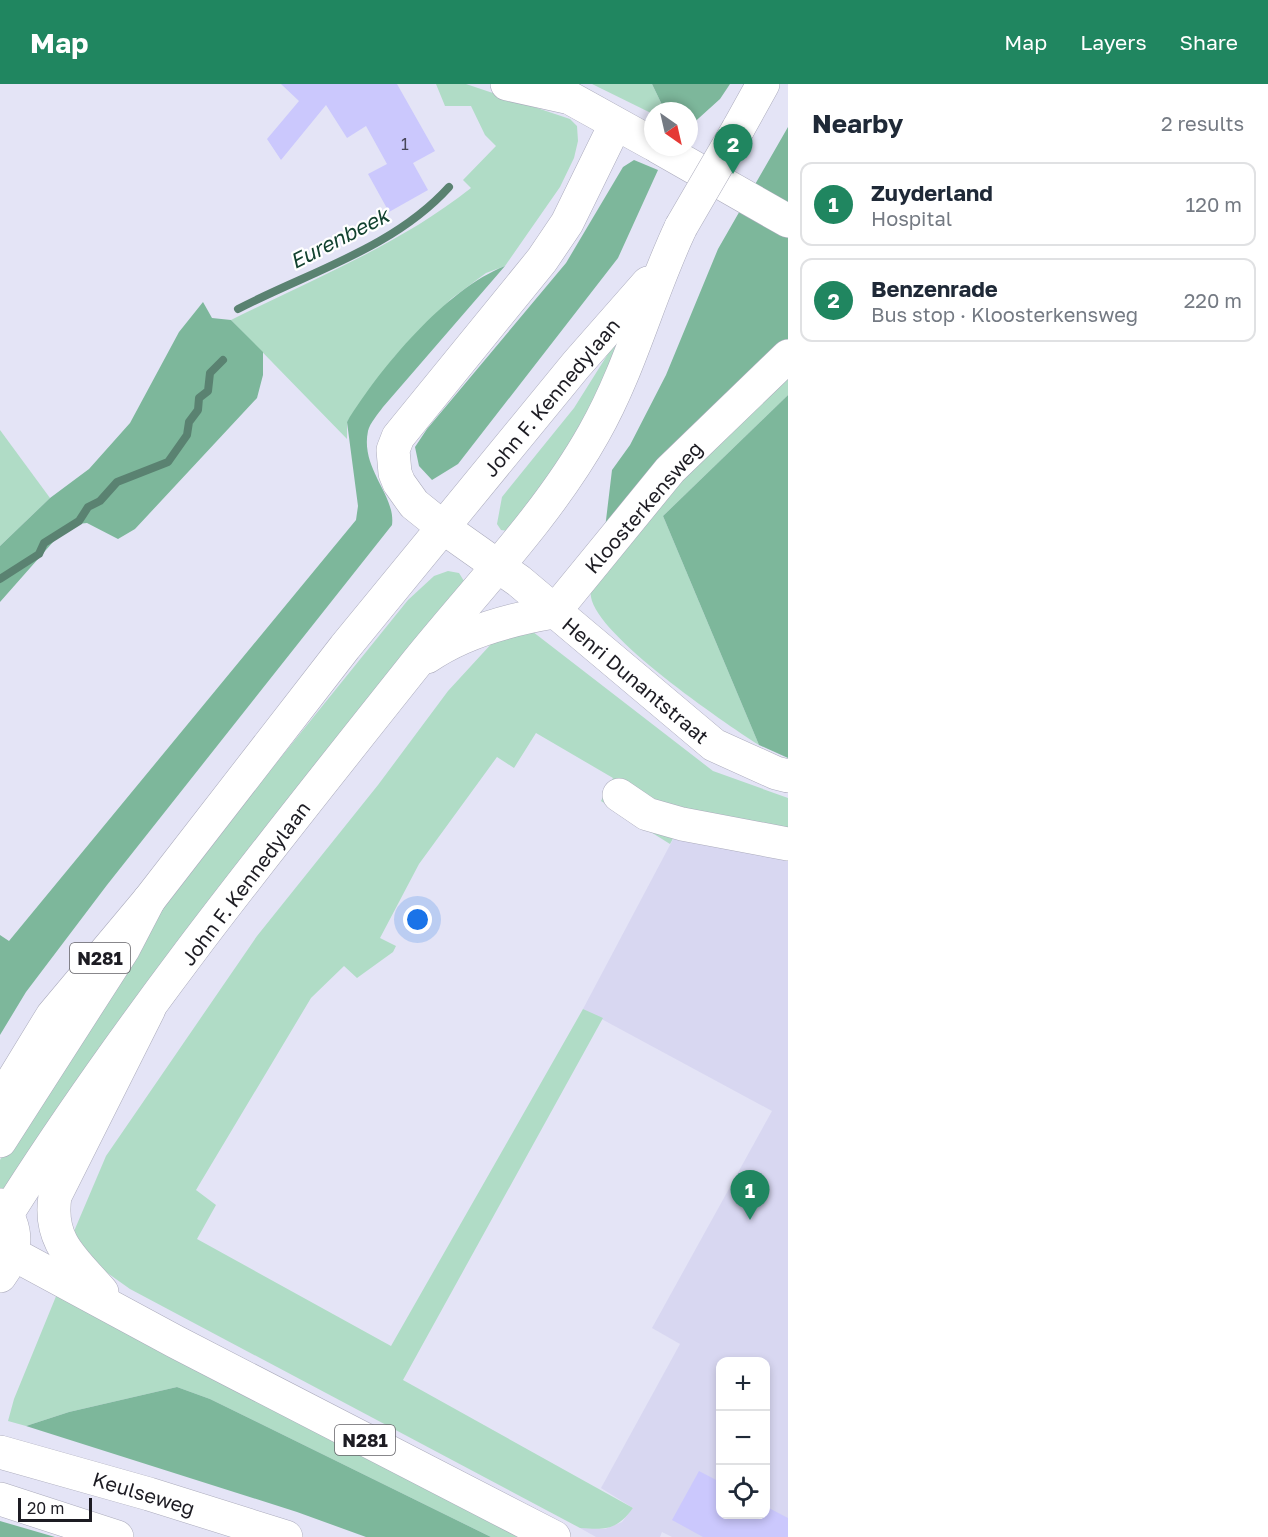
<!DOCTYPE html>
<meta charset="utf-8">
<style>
:root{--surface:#fff;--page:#f6f6f7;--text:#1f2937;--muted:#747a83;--line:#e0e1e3;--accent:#208660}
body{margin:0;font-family:"Golos Text",sans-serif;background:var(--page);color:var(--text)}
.controls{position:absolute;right:18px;bottom:18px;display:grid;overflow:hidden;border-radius:12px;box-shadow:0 3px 9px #0003}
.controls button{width:54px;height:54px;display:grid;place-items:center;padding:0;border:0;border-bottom:2px solid var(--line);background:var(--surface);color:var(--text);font:30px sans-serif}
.compass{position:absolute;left:644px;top:18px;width:54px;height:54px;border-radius:50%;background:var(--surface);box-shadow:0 3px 9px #0003;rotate:146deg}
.scale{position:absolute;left:18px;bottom:15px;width:74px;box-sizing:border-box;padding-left:6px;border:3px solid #1d1c23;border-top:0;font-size:16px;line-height:21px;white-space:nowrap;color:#1d1c23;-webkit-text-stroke:4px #fff;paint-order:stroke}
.you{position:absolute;left:418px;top:836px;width:21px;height:21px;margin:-15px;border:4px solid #fff;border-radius:50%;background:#1a73e8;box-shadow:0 0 0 9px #1a73e833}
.badge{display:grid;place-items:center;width:39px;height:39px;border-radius:50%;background:var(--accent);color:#fff;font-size:20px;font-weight:700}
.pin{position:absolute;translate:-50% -50px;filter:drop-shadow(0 2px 3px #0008)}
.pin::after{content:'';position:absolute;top:32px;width:21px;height:18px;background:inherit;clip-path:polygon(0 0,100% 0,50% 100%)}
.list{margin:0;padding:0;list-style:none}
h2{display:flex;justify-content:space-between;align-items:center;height:78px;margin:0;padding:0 24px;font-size:26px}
h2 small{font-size:20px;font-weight:400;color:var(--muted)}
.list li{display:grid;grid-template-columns:39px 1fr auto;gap:18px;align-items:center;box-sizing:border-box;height:84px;margin:0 12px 12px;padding:0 12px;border:2px solid var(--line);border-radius:12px}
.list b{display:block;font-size:22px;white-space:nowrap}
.list p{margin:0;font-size:20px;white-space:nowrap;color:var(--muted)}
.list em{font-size:20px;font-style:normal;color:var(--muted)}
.icon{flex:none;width:33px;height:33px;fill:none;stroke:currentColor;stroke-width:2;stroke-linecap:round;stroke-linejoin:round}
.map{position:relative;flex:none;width:788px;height:1453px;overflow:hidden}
header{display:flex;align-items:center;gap:36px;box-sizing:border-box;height:84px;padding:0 30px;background:var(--accent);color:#fff}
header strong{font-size:28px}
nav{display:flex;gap:33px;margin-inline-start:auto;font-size:21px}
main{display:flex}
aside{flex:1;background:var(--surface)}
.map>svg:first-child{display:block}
.built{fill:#d8d7f1;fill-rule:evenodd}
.green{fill:#b0dcc6}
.forest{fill:#7db79b}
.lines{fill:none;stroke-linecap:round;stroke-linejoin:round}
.stream{stroke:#5a8271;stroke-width:8}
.building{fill:#cbc8fd}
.minor-casing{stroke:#ababbc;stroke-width:34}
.highway-casing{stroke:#ababbc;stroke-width:34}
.minor{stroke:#fff;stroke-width:33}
.highway{stroke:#fff;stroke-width:33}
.minor-bridge-casing{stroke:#ababbc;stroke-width:34;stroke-linecap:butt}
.minor-bridge{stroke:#fff;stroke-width:33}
.labels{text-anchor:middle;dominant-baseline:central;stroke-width:4.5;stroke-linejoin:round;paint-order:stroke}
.number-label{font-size:16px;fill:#48475a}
.shield{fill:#fff;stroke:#616065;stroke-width:1.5}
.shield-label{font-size:18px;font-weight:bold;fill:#1d1c23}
.street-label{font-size:20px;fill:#1d1c23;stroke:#fff}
.water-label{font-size:21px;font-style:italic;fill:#12422f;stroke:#fff}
</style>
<header>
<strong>Map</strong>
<nav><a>Map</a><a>Layers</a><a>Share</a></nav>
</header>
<main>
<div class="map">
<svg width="788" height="1453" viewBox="0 0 788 1453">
<rect width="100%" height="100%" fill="#e4e4f6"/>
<path class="built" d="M 688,727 L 788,746 L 788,1453 L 672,1453 L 662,1448 L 660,1453 L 596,1453 L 580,1444 L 605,1445 L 622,1438 L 633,1424 L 601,1404 L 680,1260 L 652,1244 L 772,1027 L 583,925 ZM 720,1278 L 766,1278 L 766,1430 L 720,1430 Z"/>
<g class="green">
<path d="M 436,0 L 466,0 L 570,35 L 577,42 L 578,57 L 574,74 L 560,103 L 505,182 L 486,189 L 451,215 L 395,272 L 347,338 L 347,355 L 231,236 C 313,195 399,161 471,104 L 463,96 L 496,62 L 485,51 L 471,22 L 445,22 Z"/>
<polygon points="592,0 652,0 665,27 653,27 653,30"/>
<polygon points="623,246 628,248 562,381 508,447 501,446 497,440 502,413 574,324"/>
<path d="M 788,287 L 788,311 L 663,432 L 759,661 C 723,638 597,552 591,513 C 589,499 595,490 601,478 Z"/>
<polygon points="0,346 50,414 0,462"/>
<polygon points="448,487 459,489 464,497 7,1113 0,1109 0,1076 110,897 206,766 408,516 434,492"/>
<path d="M 515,534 L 713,687 L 788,714 L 788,746 L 688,727 L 670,760 L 601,717 L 613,694 L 536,649 L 514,684 L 497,673 L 419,780 L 380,854 L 396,862 L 393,868 L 357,894 L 344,882 L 311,914 L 196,1106 L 216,1121 L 197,1155 L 391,1262 L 583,925 L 603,934 L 403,1296 L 633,1424 C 617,1446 606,1446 580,1444 L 130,1205 L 82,1171 L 72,1152 L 106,1072 L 257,852 L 378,701 L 448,607 Z"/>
<polygon points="59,1205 538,1453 491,1453 210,1315 177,1303 69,1328 26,1342 8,1337 14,1315"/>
</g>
<g class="forest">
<polygon points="652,0 730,0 720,15 689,43 689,27 665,27"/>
<polygon points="788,43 788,287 601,478 612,386 630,361 666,291 718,165"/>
<polygon points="634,76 658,86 618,174 458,380 432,396 419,382 415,363 427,345 566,179 623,83"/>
<path d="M 505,182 L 383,323 C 378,330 370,339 368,347 C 360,385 396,411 392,441 L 107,801 L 26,908 L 0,951 L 0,851 L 9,857 L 356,436 L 358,422 L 347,338 C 380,284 446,205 505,182 Z"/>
<polygon points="203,218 212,234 231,236 263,268 263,291 257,314 135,445 118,455 87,439 68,441 0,518 0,462 50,414 89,385 130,339 179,248"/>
<polygon points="788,311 788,674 759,661 663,432"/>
<polygon points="177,1303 210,1315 491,1453 366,1453 297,1428 26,1342 69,1328"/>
<polygon points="0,1437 55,1453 0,1453"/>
</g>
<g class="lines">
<g class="stream">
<path d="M 238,225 C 309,188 394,164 449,103"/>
<polyline points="0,495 39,470 44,459 79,437 88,423 100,417 117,398 168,378 187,351 189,338 198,326 199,314 208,307 210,289 223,276"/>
</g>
</g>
<g class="building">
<polygon points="281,0 397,0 435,67 413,79 428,106 389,128 368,90 387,80 366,42 347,54 326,21 281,76 267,55 299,17"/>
<polygon points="699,1387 720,1398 720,1431 765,1431 765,1422 788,1434 788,1453 703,1453 672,1436"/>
</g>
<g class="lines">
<g class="minor-casing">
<g id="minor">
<polyline points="507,0 570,14 653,60"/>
<polyline points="615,41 567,139 542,176 398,353 393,366 395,389 399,399 414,420 444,444 519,497 714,661 776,689 788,692"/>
<polyline points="738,45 763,0"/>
<polyline points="658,63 788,137"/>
<polyline points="554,528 670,386 788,272"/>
<path d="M 427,573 C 463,548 512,535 554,528"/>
<polyline points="619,711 647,730 682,740 788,760"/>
<polyline points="0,1057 124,864 149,816 345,563 576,281 648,199"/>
<path d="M 0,1121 C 19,1144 18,1168 0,1192"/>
<path d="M 7,1130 C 127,940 270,763 410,587 C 471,510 546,435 594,349 C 631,284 649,210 681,143"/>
</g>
</g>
<g class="highway-casing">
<g id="highway">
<polyline points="0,1017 52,932 149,816"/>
<polyline points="13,1170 176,1258 554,1453"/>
<path d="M 102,1208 C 74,1176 48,1158 55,1112 L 149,925"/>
<polyline points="0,1368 149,1410 286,1453"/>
<polyline points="0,1415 117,1453"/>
</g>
</g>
<use href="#minor" class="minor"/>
<use href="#highway" class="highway"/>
<g class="minor-bridge-casing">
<polyline id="minor-bridge" points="681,143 738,45"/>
</g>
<use href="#minor-bridge" class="minor-bridge"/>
</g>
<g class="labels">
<g class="number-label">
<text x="405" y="60">1</text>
</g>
<g class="shield">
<rect x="70" y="859" width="60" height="30" rx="4.5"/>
<rect x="335" y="1341" width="60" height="30" rx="4.5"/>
</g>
<g class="shield-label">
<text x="100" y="874">N281</text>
<text x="365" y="1356">N281</text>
</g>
<g class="street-label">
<text transform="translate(551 313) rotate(-50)">John F. Kennedylaan</text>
<text transform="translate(643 423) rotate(-49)">Kloosterkensweg</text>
<text transform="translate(636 596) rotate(40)">Henri Dunantstraat</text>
<text transform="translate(245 799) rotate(-53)">John F. Kennedylaan</text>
<text transform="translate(144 1409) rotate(17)">Keulseweg</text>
</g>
<g class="water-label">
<text transform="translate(339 154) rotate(-27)">Eurenbeek</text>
</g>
</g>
</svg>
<div class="controls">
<button>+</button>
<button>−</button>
<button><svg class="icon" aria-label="locate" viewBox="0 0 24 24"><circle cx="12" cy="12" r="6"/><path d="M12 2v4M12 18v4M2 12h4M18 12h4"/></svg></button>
</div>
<svg class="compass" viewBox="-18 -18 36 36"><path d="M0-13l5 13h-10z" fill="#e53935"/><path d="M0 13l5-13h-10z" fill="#747a83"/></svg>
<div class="scale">20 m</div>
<div class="you"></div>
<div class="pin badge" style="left:750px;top:1136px">1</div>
<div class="pin badge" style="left:733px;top:90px">2</div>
</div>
<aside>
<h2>Nearby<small>2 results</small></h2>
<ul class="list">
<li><span class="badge">1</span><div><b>Zuyderland</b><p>Hospital</p></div><em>120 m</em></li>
<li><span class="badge">2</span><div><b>Benzenrade</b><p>Bus stop · Kloosterkensweg</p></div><em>220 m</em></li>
</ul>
</aside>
</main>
